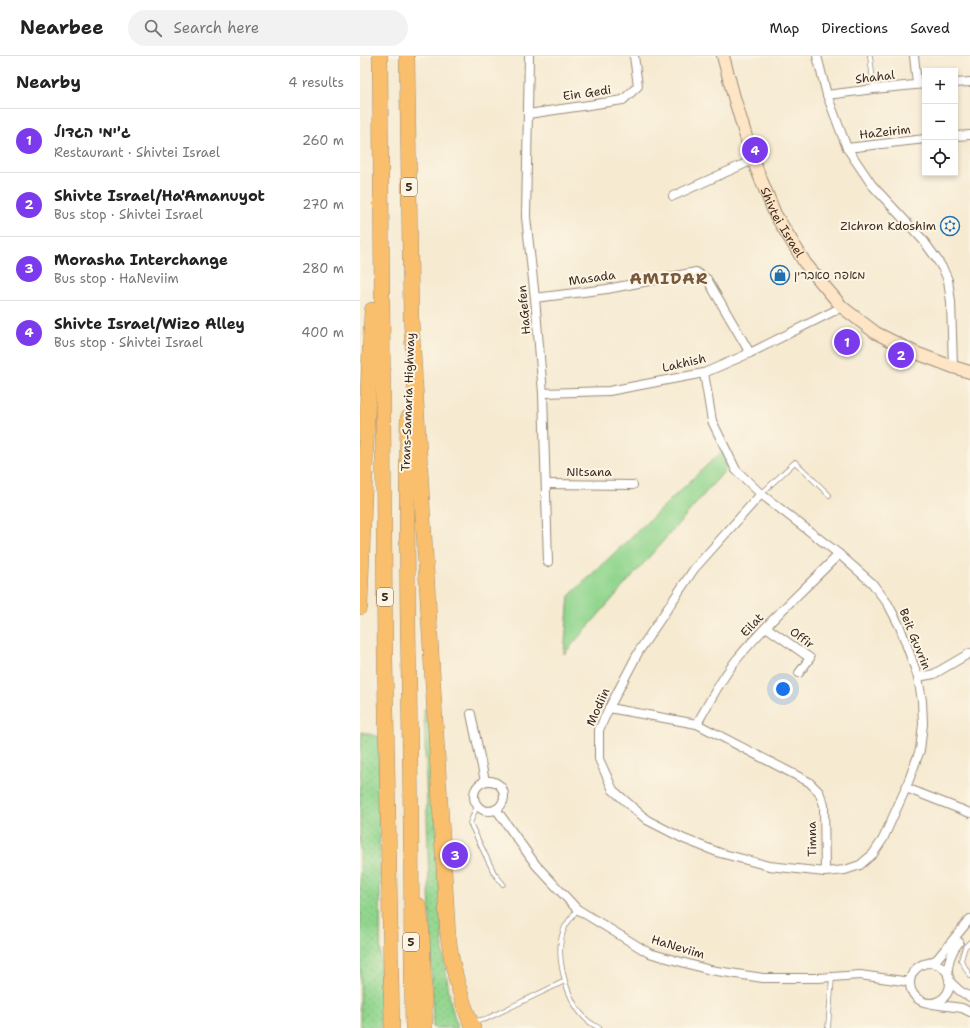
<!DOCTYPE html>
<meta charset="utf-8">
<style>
:root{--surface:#fff;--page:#f2f2f2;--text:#222;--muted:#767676;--line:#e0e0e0;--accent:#7c3aed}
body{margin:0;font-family:"Shantell Sans","Playpen Sans Hebrew",sans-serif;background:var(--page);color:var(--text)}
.controls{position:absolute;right:12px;top:12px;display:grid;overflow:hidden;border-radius:0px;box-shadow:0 2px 6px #0003}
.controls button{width:36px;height:36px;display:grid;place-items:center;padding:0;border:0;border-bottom:1px solid var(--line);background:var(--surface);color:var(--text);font:20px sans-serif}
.you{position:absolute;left:423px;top:633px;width:14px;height:14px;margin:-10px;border:3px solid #fff;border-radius:50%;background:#1a73e8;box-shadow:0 0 0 6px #1a73e833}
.badge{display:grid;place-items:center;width:26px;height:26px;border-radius:50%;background:var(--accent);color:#fff;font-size:13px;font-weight:700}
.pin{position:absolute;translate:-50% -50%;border:2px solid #fff;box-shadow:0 1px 4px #0006}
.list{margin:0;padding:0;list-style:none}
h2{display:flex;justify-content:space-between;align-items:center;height:52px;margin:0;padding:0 16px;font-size:17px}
h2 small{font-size:13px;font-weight:400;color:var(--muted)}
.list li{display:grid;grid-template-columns:26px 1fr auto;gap:12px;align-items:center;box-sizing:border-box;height:64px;padding:0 16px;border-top:1px solid var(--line)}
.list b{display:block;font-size:15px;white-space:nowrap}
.list p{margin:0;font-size:13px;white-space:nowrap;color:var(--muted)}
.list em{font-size:13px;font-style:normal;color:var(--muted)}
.icon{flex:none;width:22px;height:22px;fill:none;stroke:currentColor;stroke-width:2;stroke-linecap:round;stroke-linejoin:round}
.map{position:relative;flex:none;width:610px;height:972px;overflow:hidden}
header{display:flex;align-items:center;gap:24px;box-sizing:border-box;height:56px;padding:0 20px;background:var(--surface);border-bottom:1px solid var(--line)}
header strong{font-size:19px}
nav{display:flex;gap:22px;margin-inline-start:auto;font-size:14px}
.search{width:280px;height:36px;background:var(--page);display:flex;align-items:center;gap:10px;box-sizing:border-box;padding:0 14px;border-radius:22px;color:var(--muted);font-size:15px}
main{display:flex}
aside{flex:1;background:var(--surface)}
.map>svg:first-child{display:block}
.grass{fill:url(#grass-dots);stroke:#668056}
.park{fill:#91d68e;stroke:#668056}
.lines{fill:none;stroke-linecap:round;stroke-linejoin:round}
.lane-casing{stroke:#988a78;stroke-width:5.5}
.street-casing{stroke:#988a78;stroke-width:10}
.secondary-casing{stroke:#988a78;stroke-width:14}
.highway-casing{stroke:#988a78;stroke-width:16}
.lane{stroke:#fff;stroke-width:4}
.street{stroke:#fff;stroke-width:8}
.secondary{stroke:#fde5c5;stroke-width:12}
.highway{stroke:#f9bf6d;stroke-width:15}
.labels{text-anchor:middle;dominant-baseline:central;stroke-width:4;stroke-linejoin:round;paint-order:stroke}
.shield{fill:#fcf5e5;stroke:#75675a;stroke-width:1}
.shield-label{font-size:11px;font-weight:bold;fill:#3b2a1e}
.street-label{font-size:12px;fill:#3b2a1e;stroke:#fcf5e5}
.poi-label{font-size:12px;fill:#3b2a1e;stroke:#fcf5e5;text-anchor:end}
.district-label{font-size:16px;font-weight:bold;letter-spacing:1px;fill:#78583b;stroke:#fcf5e5}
</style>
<header>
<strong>Nearbee</strong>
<div class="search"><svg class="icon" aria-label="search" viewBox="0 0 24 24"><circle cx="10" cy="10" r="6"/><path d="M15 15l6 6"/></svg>Search here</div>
<nav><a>Map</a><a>Directions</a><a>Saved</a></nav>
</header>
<main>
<aside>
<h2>Nearby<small>4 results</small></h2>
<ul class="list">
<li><span class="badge">1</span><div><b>ג'ימי הגדול</b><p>Restaurant · Shivtei Israel</p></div><em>260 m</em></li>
<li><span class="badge">2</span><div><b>Shivte Israel/Ha'Amanuyot</b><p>Bus stop · Shivtei Israel</p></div><em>270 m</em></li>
<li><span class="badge">3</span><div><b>Morasha Interchange</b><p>Bus stop · HaNeviim</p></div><em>280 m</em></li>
<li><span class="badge">4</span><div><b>Shivte Israel/Wizo Alley</b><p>Bus stop · Shivtei Israel</p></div><em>400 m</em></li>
</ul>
</aside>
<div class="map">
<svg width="610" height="972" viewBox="0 0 610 972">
<defs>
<pattern id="grass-dots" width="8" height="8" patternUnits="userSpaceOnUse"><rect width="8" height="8" fill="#91d68e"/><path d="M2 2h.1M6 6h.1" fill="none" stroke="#7eb87a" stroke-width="1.8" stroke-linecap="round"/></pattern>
</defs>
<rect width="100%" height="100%" fill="#fcf5e5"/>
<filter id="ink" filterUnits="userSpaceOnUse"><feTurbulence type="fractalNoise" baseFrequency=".025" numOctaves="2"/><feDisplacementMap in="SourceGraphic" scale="8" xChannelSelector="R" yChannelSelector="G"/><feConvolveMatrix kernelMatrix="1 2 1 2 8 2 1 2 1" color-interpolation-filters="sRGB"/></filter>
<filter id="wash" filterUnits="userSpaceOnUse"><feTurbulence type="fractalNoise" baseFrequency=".012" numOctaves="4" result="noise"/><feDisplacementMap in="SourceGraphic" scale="16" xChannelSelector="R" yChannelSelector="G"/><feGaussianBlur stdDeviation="0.9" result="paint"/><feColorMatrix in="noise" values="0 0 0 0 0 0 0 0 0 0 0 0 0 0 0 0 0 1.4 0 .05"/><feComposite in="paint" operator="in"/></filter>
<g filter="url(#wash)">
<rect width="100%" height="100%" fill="#f6ead1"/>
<g class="grass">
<polygon points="64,653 71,654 83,895 90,943 97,972 73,972"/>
<polygon points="2,676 19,681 21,972 0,972 0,703"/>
</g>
<polygon class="park" points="362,395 368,411 204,598 209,540"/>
</g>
<g filter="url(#ink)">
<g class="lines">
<g class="lane-casing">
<g id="lane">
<polyline points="510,0 514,33"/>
<polyline points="401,438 435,406 469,439"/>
<polyline points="117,750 110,767 134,817 143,828"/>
<path d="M 217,853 C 214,859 208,865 205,871 C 193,896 206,942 224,961 C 228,966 234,969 239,972"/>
<polyline points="610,886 605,891 601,904 610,920"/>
<polyline points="114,965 126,963 205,925"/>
<polyline points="468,972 472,921"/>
</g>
</g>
<g class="street-casing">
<g id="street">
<polyline points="169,0 166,161 175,242 183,337 188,506"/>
<polyline points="457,0 467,39 487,92 512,129 563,184 576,202 583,213 588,224 591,246 593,311"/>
<polyline points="554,0 557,28"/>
<polyline points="595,27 610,26"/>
<polyline points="467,39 514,33 565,28"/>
<polyline points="168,58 263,44 278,30 274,0"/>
<polyline points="595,80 610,79"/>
<polyline points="487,92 565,83"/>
<polyline points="313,140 393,104"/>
<polyline points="175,242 247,233 336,216 347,223 390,297"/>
<polyline points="344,317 352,365 376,414 401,438 479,498 512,527 528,548 540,571 558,621 562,645 563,668 560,694 546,732 523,783 513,798 500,809 485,814 465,816 409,810 360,797 324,783 287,764 253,734 239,703 239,674 249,652 279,595 334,513 401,438"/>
<polyline points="183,337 249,335 344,317 390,297 482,251"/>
<polyline points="186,428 273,429"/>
<polyline points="406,571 450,602 439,617"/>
<polyline points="558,621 574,618 610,597"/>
<polyline points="249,652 337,668 449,726 459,736 464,749 465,816"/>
<polyline points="111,658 125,725"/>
<path d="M 337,668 C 349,646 361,623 377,603 C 408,565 445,533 479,498"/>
<circle cx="129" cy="740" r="15"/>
<polyline points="546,732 610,757"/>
<polyline points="136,753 176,809 217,853 289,897 350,914 403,922 458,922 500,919 550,926"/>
<polyline points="569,907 577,903 610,863"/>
<circle cx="570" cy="927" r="20"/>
<path d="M 588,920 C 587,908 591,896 599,886"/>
<polyline points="589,925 600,935 610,941"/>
<polyline points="572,948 602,952 610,956"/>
</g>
</g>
<g class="secondary-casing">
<g id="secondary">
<path id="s1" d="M 363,0 L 374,41 L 393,104 L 415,158 L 445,207 L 482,251 L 516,277 L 556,297 L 593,311 L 610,316"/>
</g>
</g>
<g class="highway-casing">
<g id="highway">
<polyline points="20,0 25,602 32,972"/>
<path d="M 47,0 L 51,261 L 88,880 C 92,912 100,942 113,972"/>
<path d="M 48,362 C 45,476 49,589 50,702 C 52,792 51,882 53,972"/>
<polyline points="0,551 8,335 12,254"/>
<polyline points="59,850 62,877 65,972"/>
</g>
</g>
<use href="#lane" class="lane"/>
<use href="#street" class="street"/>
<use href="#secondary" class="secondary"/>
<use href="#highway" class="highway"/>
</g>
</g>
<defs>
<g id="synagogue-ring" transform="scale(1)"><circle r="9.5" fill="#fcf5e5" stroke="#1f6fb2" stroke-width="1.5"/><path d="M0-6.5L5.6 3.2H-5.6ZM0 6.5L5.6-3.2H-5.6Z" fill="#1f6fb2"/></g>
<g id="shop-ring" transform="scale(1)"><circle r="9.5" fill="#fcf5e5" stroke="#1f6fb2" stroke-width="1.5"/><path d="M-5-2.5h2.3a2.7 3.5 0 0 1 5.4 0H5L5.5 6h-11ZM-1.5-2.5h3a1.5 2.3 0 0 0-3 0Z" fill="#1f6fb2"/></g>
</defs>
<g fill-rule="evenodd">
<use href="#synagogue-ring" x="590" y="170"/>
<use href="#shop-ring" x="420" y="219"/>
</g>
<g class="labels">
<g class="shield">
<rect x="41" y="122" width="16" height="18" rx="3"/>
<rect x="17" y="532" width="16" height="18" rx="3"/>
<rect x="43" y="877" width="16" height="18" rx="3"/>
</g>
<g class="shield-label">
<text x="49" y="131">5</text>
<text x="25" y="541">5</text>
<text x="51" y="886">5</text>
</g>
<g class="street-label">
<text transform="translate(515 21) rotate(-7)">Shahal</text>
<text transform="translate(227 37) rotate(-8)">Ein Gedi</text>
<text transform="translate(525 76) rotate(-6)">HaZeirim</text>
<text stroke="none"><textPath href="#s1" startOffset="177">Shivtei Israel</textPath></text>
<text transform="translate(232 222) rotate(-8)">Masada</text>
<text transform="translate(164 254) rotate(-95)">HaGefen</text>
<text transform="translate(324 307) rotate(-13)">Lakhish</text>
<text transform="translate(48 346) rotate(-88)">Trans-Samaria Highway</text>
<text x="229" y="416">Nitsana</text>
<text transform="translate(392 569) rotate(-47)">Eilat</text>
<text transform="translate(442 582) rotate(37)">Offir</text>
<text transform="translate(555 583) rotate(68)">Beit Guvrin</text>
<text transform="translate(238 651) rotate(-66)">Modiin</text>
<text transform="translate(452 783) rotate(-91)">Timna</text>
<text transform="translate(318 891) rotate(17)">HaNeviim</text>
</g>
<g class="poi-label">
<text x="576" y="170">Zichron Kdoshim</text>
<text x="434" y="219" text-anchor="start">מאפה סאברין</text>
</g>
<g class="district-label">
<text x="309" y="222">AMIDAR</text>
</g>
</g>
</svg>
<div class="controls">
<button>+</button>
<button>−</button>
<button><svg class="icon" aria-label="locate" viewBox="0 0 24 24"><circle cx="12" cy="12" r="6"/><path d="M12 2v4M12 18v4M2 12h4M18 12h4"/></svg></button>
</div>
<div class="you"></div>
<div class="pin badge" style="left:487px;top:286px">1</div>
<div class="pin badge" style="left:541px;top:299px">2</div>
<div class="pin badge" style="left:95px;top:799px">3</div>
<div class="pin badge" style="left:395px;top:94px">4</div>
</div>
</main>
